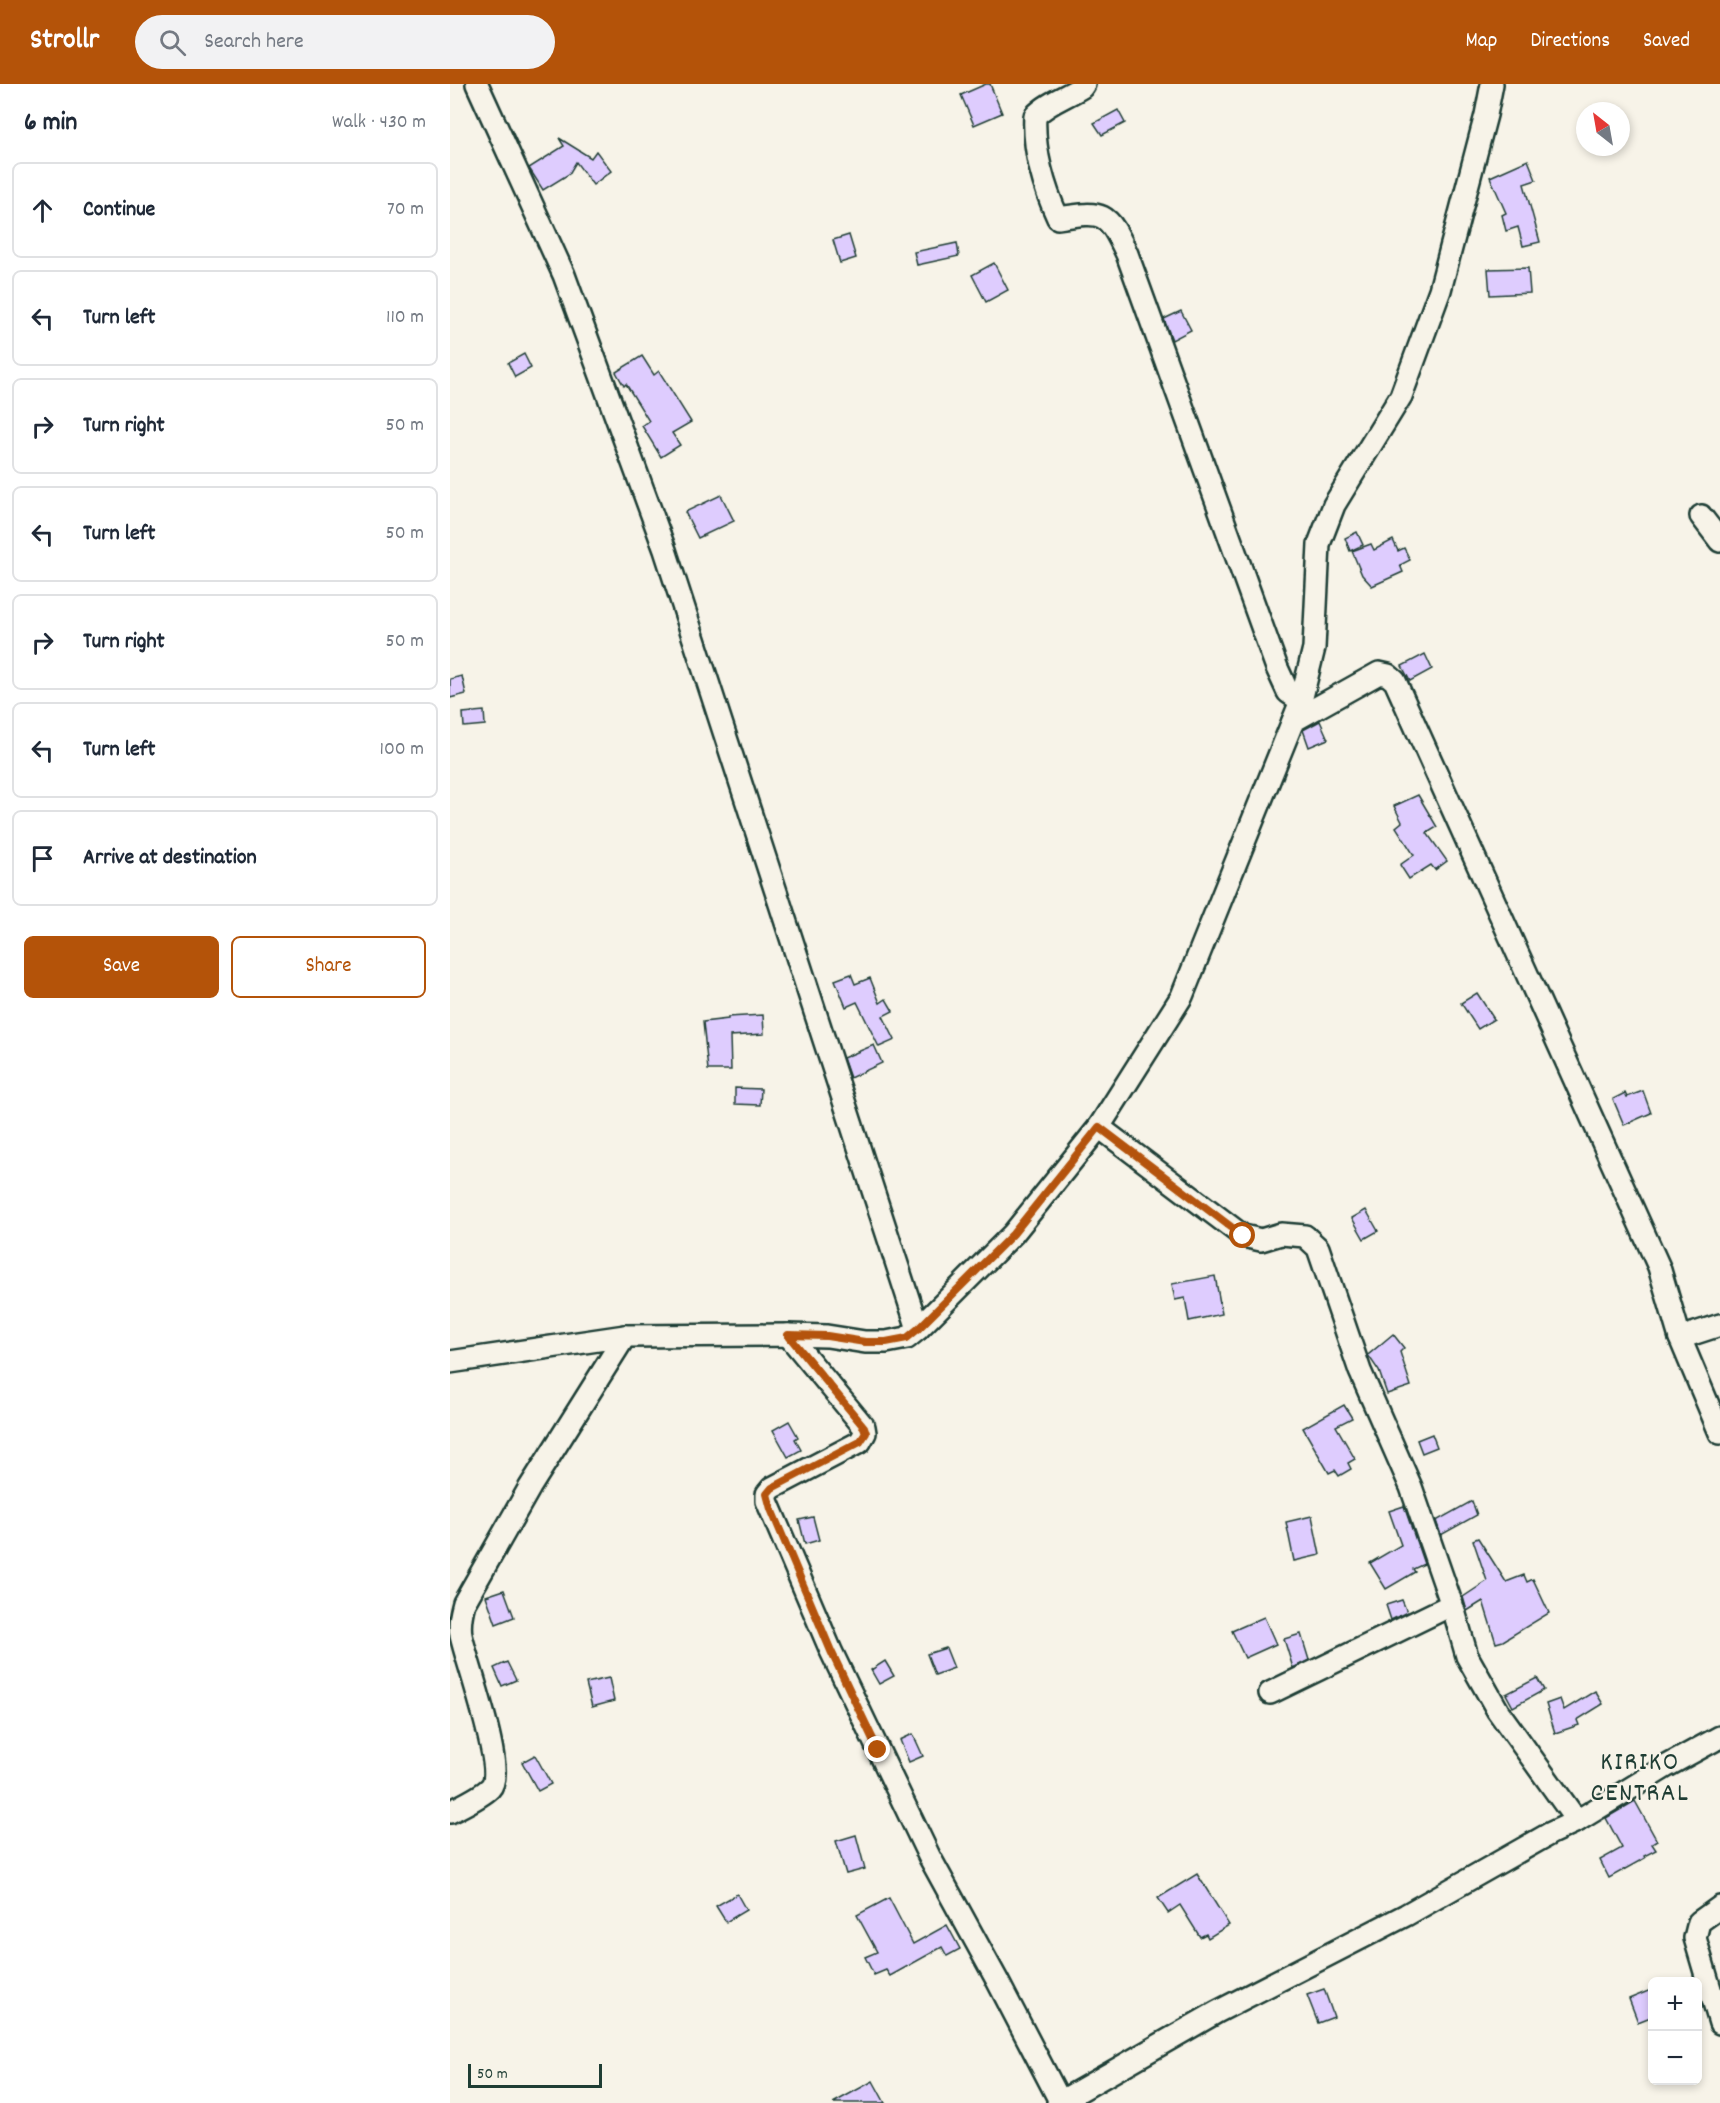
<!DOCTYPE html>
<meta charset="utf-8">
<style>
:root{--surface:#fff;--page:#f2f2f3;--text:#1f2937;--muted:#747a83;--line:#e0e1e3;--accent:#b45309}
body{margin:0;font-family:Dekko,sans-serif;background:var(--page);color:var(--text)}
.controls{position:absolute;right:18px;bottom:18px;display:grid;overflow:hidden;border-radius:9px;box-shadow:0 3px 9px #0003}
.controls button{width:54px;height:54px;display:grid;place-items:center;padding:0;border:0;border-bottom:2px solid var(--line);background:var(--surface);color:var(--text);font:30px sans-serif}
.compass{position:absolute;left:1126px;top:18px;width:54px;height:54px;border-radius:50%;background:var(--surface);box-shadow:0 3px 9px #0003;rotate:329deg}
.scale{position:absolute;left:18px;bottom:15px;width:134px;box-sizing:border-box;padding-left:6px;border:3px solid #1f3d34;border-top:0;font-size:16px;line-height:21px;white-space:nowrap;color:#1f3d34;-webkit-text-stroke:4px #f7f3e8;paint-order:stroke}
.stop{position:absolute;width:18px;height:18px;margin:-14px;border:4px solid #b45309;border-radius:50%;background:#fff}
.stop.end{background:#b45309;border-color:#fff;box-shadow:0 2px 6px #0008}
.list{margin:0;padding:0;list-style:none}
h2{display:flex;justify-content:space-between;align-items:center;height:78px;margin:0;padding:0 24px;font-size:26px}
h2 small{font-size:20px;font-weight:400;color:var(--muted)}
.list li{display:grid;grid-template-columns:39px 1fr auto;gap:18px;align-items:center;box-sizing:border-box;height:96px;margin:0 12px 12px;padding:0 12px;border:2px solid var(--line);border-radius:9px}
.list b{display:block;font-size:22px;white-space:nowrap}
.list em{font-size:20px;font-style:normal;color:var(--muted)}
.actions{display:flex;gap:12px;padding:18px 24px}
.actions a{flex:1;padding:14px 0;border:2px solid var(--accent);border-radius:9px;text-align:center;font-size:21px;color:var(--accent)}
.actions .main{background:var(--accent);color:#fff}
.icon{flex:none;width:33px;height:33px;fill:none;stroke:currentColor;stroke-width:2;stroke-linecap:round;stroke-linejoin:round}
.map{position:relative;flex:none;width:1270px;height:2019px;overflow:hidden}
header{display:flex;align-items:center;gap:36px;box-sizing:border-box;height:84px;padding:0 30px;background:var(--accent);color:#fff}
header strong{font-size:28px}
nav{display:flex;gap:33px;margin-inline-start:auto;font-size:21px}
.search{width:420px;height:54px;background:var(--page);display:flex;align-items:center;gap:15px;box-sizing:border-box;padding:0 21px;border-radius:33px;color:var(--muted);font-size:22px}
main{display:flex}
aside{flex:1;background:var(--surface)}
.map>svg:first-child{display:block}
.building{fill:#deccfe;stroke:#1f3d34;stroke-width:1.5}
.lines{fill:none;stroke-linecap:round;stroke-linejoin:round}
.street-casing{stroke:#1f3d34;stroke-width:26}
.street{stroke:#f7f3e8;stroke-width:21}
.route{stroke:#b45309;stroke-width:8}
.labels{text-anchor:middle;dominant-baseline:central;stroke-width:4.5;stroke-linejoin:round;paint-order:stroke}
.quarter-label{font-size:27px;letter-spacing:1.5px;fill:#1f3d34;stroke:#f7f3e8}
</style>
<header>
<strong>Strollr</strong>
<div class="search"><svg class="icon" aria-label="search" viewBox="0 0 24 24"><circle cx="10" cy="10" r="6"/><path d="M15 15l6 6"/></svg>Search here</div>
<nav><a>Map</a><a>Directions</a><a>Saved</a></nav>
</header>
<main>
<aside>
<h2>6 min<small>Walk · 430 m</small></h2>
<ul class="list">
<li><svg class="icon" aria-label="ahead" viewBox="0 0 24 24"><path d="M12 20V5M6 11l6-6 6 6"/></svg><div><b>Continue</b></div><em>70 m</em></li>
<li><svg class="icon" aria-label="left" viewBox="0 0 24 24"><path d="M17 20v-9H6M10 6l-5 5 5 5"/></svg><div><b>Turn left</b></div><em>110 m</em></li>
<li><svg class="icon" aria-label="right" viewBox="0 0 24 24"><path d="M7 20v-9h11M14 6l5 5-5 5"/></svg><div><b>Turn right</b></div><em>50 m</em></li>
<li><svg class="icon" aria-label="left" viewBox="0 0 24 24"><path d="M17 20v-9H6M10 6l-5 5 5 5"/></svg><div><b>Turn left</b></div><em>50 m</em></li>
<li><svg class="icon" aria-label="right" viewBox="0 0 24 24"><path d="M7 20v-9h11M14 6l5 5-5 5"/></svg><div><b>Turn right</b></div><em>50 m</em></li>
<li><svg class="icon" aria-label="left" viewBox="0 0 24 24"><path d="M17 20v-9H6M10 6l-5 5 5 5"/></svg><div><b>Turn left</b></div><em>100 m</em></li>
<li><svg class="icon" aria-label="arrive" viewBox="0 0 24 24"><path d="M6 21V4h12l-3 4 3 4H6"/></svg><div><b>Arrive at destination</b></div></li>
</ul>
<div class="actions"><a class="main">Save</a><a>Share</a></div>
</aside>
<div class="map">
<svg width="1270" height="2019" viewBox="0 0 1270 2019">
<rect width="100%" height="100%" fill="#f7f3e8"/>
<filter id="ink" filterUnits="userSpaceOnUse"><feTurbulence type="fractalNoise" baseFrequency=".0167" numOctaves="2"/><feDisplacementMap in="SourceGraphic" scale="12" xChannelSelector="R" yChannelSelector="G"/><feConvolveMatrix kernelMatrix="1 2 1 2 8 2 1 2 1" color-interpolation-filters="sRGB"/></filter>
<g filter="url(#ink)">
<g class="building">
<polygon points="536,0 540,0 552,29 524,41 511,11"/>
<polygon points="668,26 675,39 652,51 644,39"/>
<polygon points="109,54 141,74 146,67 161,87 143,101 126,78 119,90 93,106 79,84 114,62"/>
<polygon points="1078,76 1086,96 1074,100 1090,158 1073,162 1068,143 1056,147 1052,131 1056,129 1040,93"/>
<polygon points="399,151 406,174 390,179 383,156"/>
<polygon points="507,159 509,172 467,181 464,168"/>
<polygon points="544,179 558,206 536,218 522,191"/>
<polygon points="1078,184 1080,209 1040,211 1038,185"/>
<polygon points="731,227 741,246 722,256 714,235"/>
<polygon points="74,270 81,284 65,293 58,279"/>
<polygon points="192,272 204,291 209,287 241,338 222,349 230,361 211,373 192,342 199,337 176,300 174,302 166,288"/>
<polygon points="271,411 284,437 248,454 235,428"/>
<polygon points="907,448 913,461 900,467 895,454"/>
<polygon points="943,456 948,467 954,464 960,476 950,481 953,488 922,502 912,491 902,467 921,460 924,466"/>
<polygon points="975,570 982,585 960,597 952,582"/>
<polygon points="12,592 16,610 0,614 0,595"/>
<polygon points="34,627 35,641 14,643 13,629"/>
<polygon points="870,637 878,655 859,663 853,646"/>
<polygon points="968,711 987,743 977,749 997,777 985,786 981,781 959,795 950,781 964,771 946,743 952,738 944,722"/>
<polygon points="401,890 405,900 420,894 430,919 436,915 443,927 433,932 445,956 429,963 407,918 396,923 385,896"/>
<polygon points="1027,909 1044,935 1028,945 1011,919"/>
<polygon points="313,931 314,950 280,952 281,986 258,986 253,938 278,935 278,933"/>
<polygon points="424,961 432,979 400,994 393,974"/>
<polygon points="285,1004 311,1005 310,1021 285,1020"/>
<polygon points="1193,1007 1201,1029 1174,1041 1163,1015 1175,1009 1177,1013"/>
<polygon points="916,1126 928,1147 914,1155 902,1134"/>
<polygon points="765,1192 772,1230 739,1237 735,1214 725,1216 722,1200"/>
<polygon points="943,1250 954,1264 950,1268 961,1302 937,1310 929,1287 918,1271"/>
<polygon points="894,1321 902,1334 886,1342 905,1375 898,1379 901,1385 889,1392 885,1386 879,1389 853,1344"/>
<polygon points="339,1337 348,1353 345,1355 351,1366 338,1373 323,1346"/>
<polygon points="982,1350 987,1363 972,1369 967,1356"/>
<polygon points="1022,1417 1027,1431 991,1451 986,1437"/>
<polygon points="954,1422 974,1480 963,1485 965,1488 936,1505 920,1479 951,1461 939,1427"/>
<polygon points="862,1432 870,1471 844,1477 836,1438"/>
<polygon points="363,1433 369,1456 355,1460 349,1436"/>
<polygon points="1028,1454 1056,1498 1074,1491 1077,1498 1083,1495 1099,1529 1053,1557 1046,1559 1033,1517 1017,1527 1013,1513 1037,1497 1023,1456"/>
<polygon points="54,1506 64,1533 46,1540 36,1512"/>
<polygon points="952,1516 957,1528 941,1536 936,1521"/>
<polygon points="814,1533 826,1560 795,1574 782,1547"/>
<polygon points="851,1550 859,1576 843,1584 834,1555"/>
<polygon points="496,1564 504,1584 485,1591 477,1570"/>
<polygon points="435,1577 444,1592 429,1600 421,1586"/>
<polygon points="57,1578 66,1596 52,1602 44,1584"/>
<polygon points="159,1594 164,1617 142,1623 136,1599"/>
<polygon points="1087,1594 1094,1606 1063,1623 1056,1610"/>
<polygon points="1145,1607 1153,1620 1127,1636 1129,1641 1105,1649 1096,1620 1110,1615 1114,1626"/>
<polygon points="463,1650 473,1672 459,1678 450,1656"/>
<polygon points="85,1671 101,1700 88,1707 72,1678"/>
<polygon points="1185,1717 1207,1757 1202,1760 1206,1766 1194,1772 1195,1774 1159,1794 1150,1776 1172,1764 1156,1734"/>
<polygon points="406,1751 415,1785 396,1790 386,1757"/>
<polygon points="747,1790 779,1841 758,1854 756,1850 750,1853 730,1821 718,1829 708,1814"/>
<polygon points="287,1810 296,1826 276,1838 266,1822"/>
<polygon points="439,1814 463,1860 497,1841 510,1865 497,1872 492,1863 440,1892 436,1886 424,1891 415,1873 427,1868 407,1831"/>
<polygon points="874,1905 884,1933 868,1939 857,1911"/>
<polygon points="1203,1905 1203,1932 1188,1938 1179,1915"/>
<polygon points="423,1997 435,2019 383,2019"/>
</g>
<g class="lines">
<g class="street-casing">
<g id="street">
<polyline points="27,0 114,191 215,466 468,1245"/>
<path d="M 634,0 L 632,3 C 616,13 597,19 585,32 C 583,66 594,104 608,134 C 654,127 657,127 677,170 L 827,584 L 838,608 L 851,617"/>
<polyline points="1251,432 1270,457"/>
<polyline points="843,637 929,589 938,591 945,597 1209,1183 1230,1254 1270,1349"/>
<polyline points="649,1043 793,1152 811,1156 831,1150 855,1152 868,1164 910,1287 961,1403 1004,1527 1017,1572 1048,1627 1127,1737"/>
<polyline points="338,1251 414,1343 415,1349 410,1358 322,1404 317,1410 317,1417 381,1567 479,1772 547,1896 611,2019"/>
<polyline points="1230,1254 1270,1241"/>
<polyline points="0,1278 175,1252 338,1251 377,1252 415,1258 436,1258 457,1254 468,1245 563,1150 649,1043 732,912 851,617 864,564 869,460 884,421 951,312 990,206 1036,31 1042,0"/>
<polyline points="820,1609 1001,1521"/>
<path d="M 0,1728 C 11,1722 31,1713 40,1704 C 57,1687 16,1577 11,1551 C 9,1539 11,1530 14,1519 L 80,1403 L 175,1252"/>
<polyline points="1270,1823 1249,1838 1245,1854 1270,1939"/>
<polyline points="608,2019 767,1928 956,1831 1101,1749 1127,1737 1217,1682 1270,1653"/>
</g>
</g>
<use href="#street" class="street"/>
</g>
</g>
<g class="lines" filter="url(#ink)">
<polyline class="route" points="428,1666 381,1567 321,1425 317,1410 322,1404 410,1358 416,1349 414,1343 338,1251 377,1252 415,1258 436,1258 457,1254 468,1245 563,1150 649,1043 793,1152"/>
</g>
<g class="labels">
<g class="quarter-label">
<text x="1190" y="1679">KIRIKO<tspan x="1190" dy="31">CENTRAL</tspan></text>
</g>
</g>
</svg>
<div class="controls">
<button>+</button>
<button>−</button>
</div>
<svg class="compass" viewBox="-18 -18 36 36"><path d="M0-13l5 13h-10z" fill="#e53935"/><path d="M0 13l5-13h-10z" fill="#747a83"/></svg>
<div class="scale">50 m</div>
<div class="stop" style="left:793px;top:1152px"></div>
<div class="stop end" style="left:428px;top:1666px"></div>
</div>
</main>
